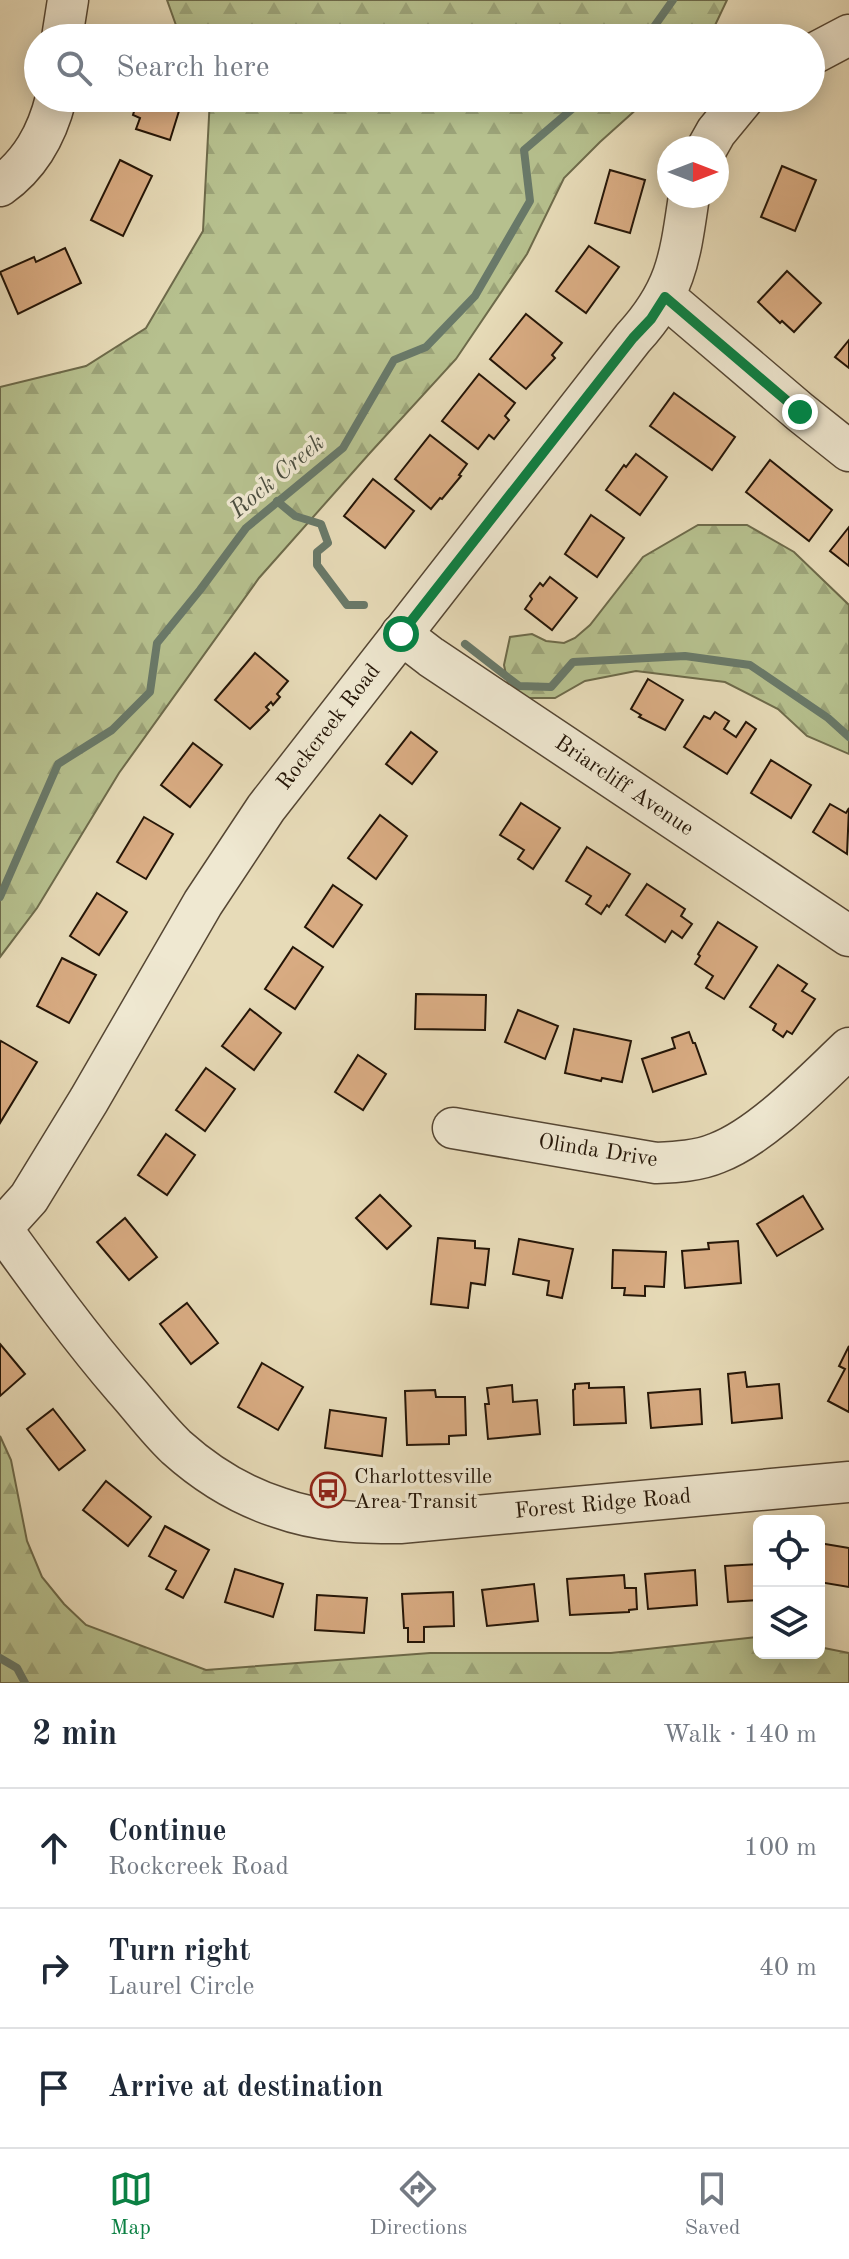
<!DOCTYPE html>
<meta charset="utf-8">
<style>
:root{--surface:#fff;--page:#f6f6f7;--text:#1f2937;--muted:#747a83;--line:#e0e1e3;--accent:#0b8043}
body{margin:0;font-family:"Old Standard TT",serif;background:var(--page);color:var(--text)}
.controls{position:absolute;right:24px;bottom:24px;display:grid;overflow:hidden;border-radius:12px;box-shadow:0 4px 20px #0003}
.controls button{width:72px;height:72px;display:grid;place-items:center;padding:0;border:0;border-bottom:2px solid var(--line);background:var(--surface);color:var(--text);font:40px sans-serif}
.compass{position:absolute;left:657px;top:136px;width:72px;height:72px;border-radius:50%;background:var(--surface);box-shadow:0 4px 20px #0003;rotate:90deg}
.stop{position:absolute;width:24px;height:24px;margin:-18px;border:6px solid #0b8043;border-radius:50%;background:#fff}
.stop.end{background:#0b8043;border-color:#fff;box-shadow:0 2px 8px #0008}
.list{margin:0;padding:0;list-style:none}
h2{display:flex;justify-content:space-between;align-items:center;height:104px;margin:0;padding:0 32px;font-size:34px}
h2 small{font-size:26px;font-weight:400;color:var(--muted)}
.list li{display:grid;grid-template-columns:52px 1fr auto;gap:24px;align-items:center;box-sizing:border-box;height:120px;padding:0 32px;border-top:2px solid var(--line)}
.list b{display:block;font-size:30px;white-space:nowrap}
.list p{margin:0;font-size:26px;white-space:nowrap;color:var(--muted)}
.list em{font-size:26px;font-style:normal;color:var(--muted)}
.icon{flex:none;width:44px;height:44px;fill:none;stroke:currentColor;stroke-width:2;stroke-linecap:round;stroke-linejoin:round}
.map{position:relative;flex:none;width:849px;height:1683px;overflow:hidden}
.search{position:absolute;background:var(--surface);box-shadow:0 4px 20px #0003;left:24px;right:24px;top:24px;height:88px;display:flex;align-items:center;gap:20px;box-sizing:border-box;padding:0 28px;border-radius:44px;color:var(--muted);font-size:30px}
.sheet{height:464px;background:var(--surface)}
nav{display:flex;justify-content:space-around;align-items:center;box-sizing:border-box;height:112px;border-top:2px solid var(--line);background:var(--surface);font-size:22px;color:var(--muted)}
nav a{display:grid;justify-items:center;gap:4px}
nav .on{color:var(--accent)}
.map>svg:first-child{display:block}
.forest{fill:url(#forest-firs);stroke:#6d6a4a;stroke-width:2}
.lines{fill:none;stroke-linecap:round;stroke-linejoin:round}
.stream{stroke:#697969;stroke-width:8}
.building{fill:#d9ac83;stroke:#241507;stroke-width:2}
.minor-casing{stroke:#554633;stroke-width:43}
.minor{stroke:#efe8d1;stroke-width:40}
.route{stroke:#0b8043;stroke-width:10}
.labels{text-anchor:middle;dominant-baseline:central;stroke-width:7;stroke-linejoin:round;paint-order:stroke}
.street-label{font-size:22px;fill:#241507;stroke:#efe8d1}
.poi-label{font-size:22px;fill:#241507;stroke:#efe8d1;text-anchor:start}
.water-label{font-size:24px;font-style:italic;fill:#4c4f40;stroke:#efe8d1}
</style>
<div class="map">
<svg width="849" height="1683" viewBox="0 0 849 1683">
<defs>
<pattern id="forest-firs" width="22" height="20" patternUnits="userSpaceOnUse" patternTransform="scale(2)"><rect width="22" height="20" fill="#b6c08e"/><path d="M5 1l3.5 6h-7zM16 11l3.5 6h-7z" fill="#9ca479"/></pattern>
</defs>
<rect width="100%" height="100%" fill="#e7dbb8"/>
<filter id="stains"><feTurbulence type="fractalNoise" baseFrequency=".0025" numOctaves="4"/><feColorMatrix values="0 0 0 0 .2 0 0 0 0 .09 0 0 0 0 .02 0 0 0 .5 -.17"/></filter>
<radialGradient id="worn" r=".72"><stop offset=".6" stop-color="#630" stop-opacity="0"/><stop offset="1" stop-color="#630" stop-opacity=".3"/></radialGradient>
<g class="forest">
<polygon points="167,0 727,0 709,38 188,38 177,28"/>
<polygon points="210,98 649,98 600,142 564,178 527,254 456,359 369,454 259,578 119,773 37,908 0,957 0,387 86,366 146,328 203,231"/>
<polygon points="698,525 747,525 794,552 849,605 849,754 807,736 778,709 725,682 636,671 585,681 555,698 525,698 509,689 504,665 510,637 532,634 546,641 564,643 575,638 590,625 643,557"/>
<polygon points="0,1436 11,1460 27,1541 42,1577 64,1604 86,1625 206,1670 430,1653 611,1653 757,1637 759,1637 759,1653 819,1653 819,1647 849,1653 849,1683 0,1683"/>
</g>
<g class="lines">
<g class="stream">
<polyline points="646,38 673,0"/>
<polyline points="277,501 295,516 321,524 328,543 317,552 317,565 347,605 364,605"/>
<polyline points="465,644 519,686 551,687 573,662 685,656 750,665 828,718 849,737"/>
<polyline points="0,897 58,764 112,730 150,692 157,643 200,590 246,528 343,448 394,360 426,347 475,296 530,201 524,150 585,98"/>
<polyline points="0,1658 17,1668 25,1683"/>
</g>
</g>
<g class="building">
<polygon points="138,98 183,98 170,140 136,129 140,118 133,115"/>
<polygon points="120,160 152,176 123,236 91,220"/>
<polygon points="782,166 816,180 795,231 761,217"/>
<polygon points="610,170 645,180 630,233 595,223"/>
<polygon points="589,246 619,267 586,313 556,291"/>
<polygon points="65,248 81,283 18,314 0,272 34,257 36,262"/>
<polygon points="787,271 821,303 794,332 782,321 780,323 758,302"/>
<polygon points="526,314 562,343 552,355 555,358 526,389 490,359"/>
<polygon points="849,340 849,368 835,357"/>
<polygon points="479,374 515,403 505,416 509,420 494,439 489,435 478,449 442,421"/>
<polygon points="674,393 735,437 712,470 650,426"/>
<polygon points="430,435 467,464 459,475 461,476 442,499 440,498 431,509 395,479"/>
<polygon points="636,454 667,477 640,515 606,490 624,465 626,467"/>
<polygon points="770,460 832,510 809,541 746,492"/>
<polygon points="373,479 414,511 385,548 344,516"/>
<polygon points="591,515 624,538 597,577 565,554"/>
<polygon points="849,527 849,566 830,551"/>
<polygon points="550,577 577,598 552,630 525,609 532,599 530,596 540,583 543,586"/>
<polygon points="255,653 288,681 277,694 280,697 273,705 271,702 266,707 269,710 250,729 215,700"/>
<polygon points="648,679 683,700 665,730 639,717 641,715 631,709"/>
<polygon points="715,712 729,721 724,729 736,737 746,722 756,729 727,774 684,747 704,716 710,719"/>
<polygon points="411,732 437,752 412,784 386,764"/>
<polygon points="193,743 222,765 190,807 161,785"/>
<polygon points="771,760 811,785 791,818 751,793"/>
<polygon points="521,803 560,828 533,869 518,859 524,850 500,835"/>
<polygon points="830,804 846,813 849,808 847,854 813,832"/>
<polygon points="380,815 407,836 376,879 348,858"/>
<polygon points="144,817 173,834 146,879 117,862"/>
<polygon points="587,847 630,874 609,907 607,905 601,914 586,904 591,896 566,881"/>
<polygon points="647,884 685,909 681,916 692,924 682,938 672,931 665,942 626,915"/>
<polygon points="333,885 362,905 333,947 305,927"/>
<polygon points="97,893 127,912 99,955 70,936"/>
<polygon points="718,922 757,947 724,999 706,988 713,976 695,964 700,956 698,954"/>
<polygon points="293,947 323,967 295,1009 265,989"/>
<polygon points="62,958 96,975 69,1023 37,1006"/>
<polygon points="778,965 807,984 802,991 815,999 792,1034 787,1031 783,1037 773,1030 776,1024 750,1007"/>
<polygon points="416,994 486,995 485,1030 415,1029"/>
<polygon points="250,1009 281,1033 254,1070 222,1046"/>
<polygon points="518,1010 558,1026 545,1059 505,1042"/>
<polygon points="574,1029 631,1041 622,1082 602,1078 601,1081 565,1073"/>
<polygon points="689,1032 693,1043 695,1043 706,1074 653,1092 642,1059 675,1048 672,1038"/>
<polygon points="1,1041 37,1062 0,1123 0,1043"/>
<polygon points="358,1055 386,1074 363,1110 335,1092"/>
<polygon points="206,1068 235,1089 205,1131 176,1110"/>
<polygon points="166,1134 195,1155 167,1195 138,1175"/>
<polygon points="380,1195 411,1226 387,1249 356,1218"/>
<polygon points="803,1196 823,1229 777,1256 757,1224"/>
<polygon points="125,1218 157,1257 129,1280 97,1242"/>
<polygon points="438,1238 475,1241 475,1248 489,1249 485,1285 471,1283 468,1308 431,1304"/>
<polygon points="519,1239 573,1249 562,1298 547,1295 549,1281 513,1274"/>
<polygon points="738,1241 741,1283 685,1288 682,1251 709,1249 708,1243"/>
<polygon points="613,1250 666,1252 664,1287 645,1286 645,1296 624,1295 625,1288 612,1288"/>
<polygon points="187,1303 218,1343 191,1364 160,1324"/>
<polygon points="0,1344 25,1374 0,1396"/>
<polygon points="849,1346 849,1412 828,1401 845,1369 839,1366"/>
<polygon points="262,1363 303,1387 278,1430 238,1407"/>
<polygon points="745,1372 747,1387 779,1384 782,1418 732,1423 728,1374"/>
<polygon points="589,1383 589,1388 624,1387 626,1423 574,1425 573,1390 575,1389 575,1384"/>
<polygon points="512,1385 513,1402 537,1400 540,1434 488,1439 485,1404 489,1404 487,1388"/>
<polygon points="700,1389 702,1424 651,1428 648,1393"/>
<polygon points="435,1390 436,1397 465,1397 466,1435 449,1436 449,1444 407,1445 405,1391"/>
<polygon points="53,1409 85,1450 59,1470 27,1429"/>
<polygon points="330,1410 386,1418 382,1456 325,1448"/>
<polygon points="106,1481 151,1517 128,1546 83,1510"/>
<polygon points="165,1526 209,1550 183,1598 166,1589 176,1571 149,1556"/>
<polygon points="819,1543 849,1548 849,1587 819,1582"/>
<polygon points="759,1564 759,1600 728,1602 725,1566"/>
<polygon points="235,1569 283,1584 273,1617 225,1602"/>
<polygon points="695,1570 697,1605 648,1609 645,1574"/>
<polygon points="624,1575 625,1588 636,1588 637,1609 629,1610 629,1612 570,1615 567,1579"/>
<polygon points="534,1584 538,1621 487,1626 482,1590"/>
<polygon points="453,1592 454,1626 424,1627 424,1642 408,1642 408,1628 404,1628 402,1594"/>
<polygon points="317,1595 367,1598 364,1633 315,1630"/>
</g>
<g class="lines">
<g class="minor-casing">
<g id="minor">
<polyline points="62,38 68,0"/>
<polyline points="811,55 849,35"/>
<polyline points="707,148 716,132 744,98"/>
<path d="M 0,186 C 31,164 47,134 56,98"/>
<polyline points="665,297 800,412 849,451"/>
<polyline points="401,634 431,657 849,936"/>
<path d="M 453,1128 L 656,1163 C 677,1162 698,1161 717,1153 C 762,1136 814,1081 849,1048"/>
<path d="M 2,1229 C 41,1283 80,1337 124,1388 C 141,1407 157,1429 176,1447 C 206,1474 242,1496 280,1508 C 319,1522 359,1523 400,1523 L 849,1482"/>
<path d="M 0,1230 L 29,1198 L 89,1100 L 203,903 L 266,808 L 633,338 C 677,290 680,257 689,196"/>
</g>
</g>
<use href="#minor" class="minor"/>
</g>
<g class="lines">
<polyline class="route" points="401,634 633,338 651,319 665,297 800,412"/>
</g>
<defs>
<g id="bus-ring" transform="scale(1.8)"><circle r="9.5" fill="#efe8d1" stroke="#8f2418" stroke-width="1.5"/><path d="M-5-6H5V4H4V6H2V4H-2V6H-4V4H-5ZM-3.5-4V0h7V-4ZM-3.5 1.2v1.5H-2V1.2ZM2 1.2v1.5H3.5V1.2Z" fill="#8f2418"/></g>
</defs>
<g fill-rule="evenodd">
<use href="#bus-ring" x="328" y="1490"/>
</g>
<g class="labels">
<g class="street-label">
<text transform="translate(329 727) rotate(-52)">Rockcreek Road</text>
<text transform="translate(624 786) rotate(34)">Briarcliff Avenue</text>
<text transform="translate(598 1151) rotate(9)">Olinda Drive</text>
<text transform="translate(603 1504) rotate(-5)">Forest Ridge Road</text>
</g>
<g class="poi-label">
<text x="354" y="1477">Charlottesville<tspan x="354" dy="25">Area Transit</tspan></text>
</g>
<g class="water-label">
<text transform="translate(278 477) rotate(-40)">Rock Creek</text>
</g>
</g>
<rect width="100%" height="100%" filter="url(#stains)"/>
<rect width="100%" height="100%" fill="url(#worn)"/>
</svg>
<div class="controls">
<button><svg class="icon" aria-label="locate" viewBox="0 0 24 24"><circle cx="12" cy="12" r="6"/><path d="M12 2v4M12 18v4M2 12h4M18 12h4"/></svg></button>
<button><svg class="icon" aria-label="layers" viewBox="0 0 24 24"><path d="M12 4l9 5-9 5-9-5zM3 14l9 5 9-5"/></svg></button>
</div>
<svg class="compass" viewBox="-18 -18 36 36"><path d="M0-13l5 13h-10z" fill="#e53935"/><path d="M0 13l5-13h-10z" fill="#747a83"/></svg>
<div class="stop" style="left:401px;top:634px"></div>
<div class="stop end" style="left:800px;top:412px"></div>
<div class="search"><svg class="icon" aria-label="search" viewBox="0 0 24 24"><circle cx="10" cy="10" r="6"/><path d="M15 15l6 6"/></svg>Search here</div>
</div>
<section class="sheet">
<h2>2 min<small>Walk · 140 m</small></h2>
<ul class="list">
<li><svg class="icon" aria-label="ahead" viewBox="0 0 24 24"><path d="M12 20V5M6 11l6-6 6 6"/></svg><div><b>Continue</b><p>Rockcreek Road</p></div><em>100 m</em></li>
<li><svg class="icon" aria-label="right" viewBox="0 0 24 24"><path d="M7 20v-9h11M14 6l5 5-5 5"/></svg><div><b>Turn right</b><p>Laurel Circle</p></div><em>40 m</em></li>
<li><svg class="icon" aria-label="arrive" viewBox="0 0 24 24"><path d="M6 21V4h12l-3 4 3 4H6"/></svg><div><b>Arrive at destination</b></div></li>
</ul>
</section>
<nav>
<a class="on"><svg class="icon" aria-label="map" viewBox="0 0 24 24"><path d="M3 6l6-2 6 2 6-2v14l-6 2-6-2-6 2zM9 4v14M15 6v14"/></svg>Map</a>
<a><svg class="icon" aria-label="directions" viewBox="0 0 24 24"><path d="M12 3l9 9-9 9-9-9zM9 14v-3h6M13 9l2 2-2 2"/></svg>Directions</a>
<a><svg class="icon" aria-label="saved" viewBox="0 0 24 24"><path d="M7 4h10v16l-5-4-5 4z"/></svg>Saved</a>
</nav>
